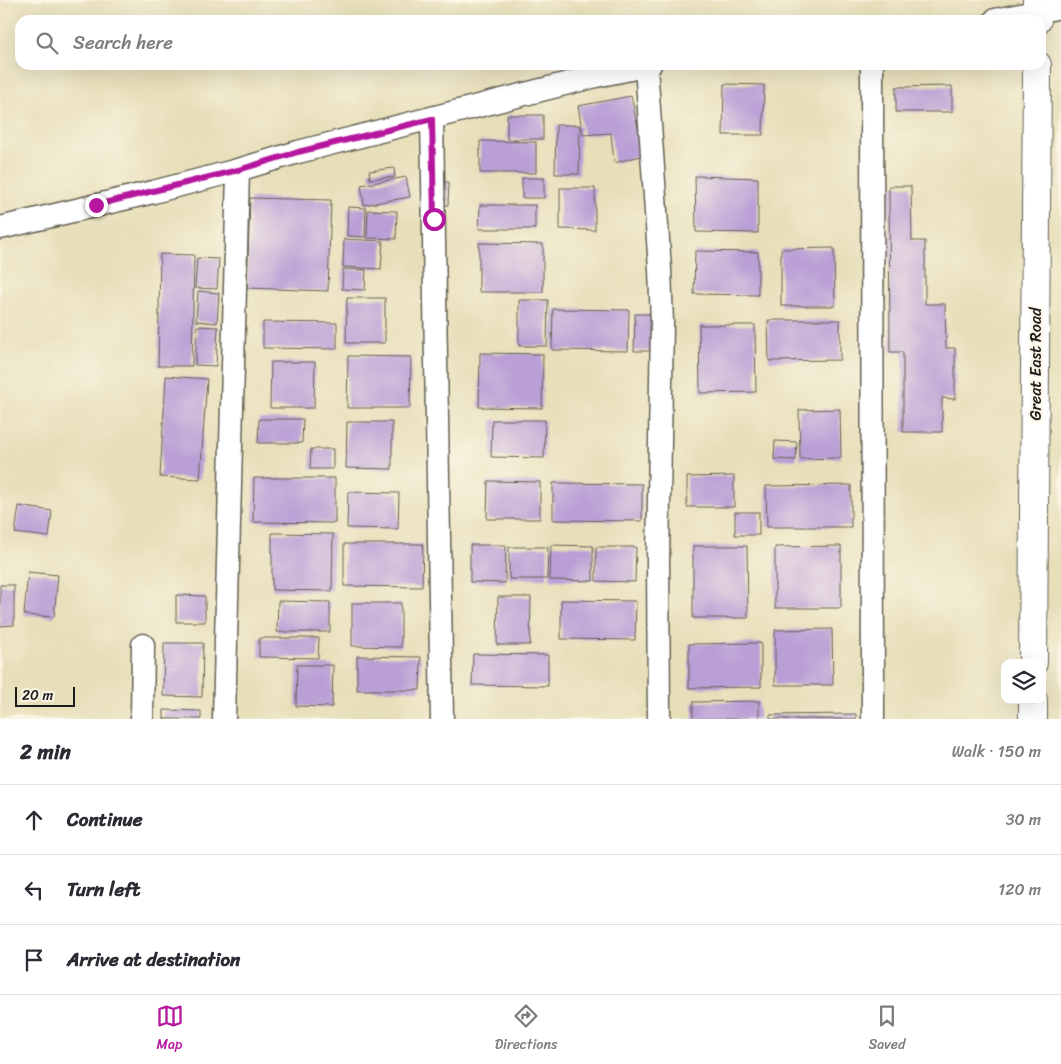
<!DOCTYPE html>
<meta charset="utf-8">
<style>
:root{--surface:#fff;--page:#f2f2f3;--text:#2b2b33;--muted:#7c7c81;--line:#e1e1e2;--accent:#b5179e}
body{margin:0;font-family:Sriracha,sans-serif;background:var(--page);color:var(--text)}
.controls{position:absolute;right:15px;bottom:15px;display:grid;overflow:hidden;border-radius:10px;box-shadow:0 5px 20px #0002}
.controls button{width:45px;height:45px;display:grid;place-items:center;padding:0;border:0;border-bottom:1px solid var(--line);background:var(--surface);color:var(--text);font:25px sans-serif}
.scale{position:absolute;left:15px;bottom:12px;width:60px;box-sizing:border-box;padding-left:5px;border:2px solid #1c1c1c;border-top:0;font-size:14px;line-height:18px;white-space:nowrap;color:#1c1c1c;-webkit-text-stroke:4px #fcf5e5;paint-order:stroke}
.stop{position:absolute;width:15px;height:15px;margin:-11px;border:4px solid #b5179e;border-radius:50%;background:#fff}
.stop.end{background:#b5179e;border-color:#fff;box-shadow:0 1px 5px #0008}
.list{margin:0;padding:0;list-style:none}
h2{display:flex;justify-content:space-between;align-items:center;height:65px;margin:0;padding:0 20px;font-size:21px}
h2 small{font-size:16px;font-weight:400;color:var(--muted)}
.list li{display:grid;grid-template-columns:32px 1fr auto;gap:15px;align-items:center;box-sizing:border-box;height:70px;padding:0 20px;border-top:1px solid var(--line)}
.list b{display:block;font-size:19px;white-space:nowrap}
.list em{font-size:16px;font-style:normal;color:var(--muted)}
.icon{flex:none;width:28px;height:28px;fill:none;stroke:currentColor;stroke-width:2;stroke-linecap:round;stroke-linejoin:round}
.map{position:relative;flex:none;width:1061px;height:719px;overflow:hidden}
.search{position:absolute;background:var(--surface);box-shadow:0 5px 20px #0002;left:15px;right:15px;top:15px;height:55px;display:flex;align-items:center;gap:12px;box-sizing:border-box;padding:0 18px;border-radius:15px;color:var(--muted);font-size:19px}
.sheet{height:275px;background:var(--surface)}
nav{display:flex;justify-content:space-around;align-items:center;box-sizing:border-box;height:70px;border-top:1px solid var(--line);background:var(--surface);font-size:14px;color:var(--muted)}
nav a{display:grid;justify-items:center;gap:2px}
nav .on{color:var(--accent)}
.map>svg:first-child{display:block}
.building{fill:#b99fd5}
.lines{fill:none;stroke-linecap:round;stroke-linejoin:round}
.street-casing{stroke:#636053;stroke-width:25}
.highway-casing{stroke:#636053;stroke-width:30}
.street{stroke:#fff;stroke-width:22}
.highway{stroke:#fff;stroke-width:28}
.route{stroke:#b5179e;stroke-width:6}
.labels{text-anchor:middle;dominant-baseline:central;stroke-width:4;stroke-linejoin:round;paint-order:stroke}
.street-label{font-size:16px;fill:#1c1c1c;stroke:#fcf5e5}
</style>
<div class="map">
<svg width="1061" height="719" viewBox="0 0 1061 719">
<rect width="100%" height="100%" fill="#fcf5e5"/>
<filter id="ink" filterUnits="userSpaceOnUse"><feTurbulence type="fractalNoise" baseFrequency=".02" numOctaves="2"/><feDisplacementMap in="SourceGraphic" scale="10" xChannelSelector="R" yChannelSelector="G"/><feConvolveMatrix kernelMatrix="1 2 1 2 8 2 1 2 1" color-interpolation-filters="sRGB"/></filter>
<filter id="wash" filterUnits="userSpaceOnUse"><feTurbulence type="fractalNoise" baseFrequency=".0096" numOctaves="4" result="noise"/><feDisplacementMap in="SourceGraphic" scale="20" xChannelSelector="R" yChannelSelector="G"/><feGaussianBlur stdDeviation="1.12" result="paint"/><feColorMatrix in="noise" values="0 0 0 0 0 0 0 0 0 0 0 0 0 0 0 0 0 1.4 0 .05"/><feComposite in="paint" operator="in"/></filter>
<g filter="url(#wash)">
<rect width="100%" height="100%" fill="#e7dfb9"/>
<g id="blocks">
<g class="building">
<polygon points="724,84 764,85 763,135 723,135"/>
<polygon points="952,86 952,112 896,112 896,87"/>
<polygon points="631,96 644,155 614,163 611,133 583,135 578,106"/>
<rect x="507" y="115" width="36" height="24"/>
<polygon points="556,125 580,125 579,174 555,174"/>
<polygon points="480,141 536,142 536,173 480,173"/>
<polygon points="394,168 395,177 370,179 369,171"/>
<polygon points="695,176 758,178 758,233 696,232"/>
<polygon points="406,177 410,197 364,205 361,185"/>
<rect x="522" y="178" width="22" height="20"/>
<polygon points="440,182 449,182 448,205 440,205"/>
<polygon points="889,186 911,186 912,241 925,241 925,304 945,304 946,348 955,348 955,399 942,398 942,432 903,432 903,352 890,352"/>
<polygon points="560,188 595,188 595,230 560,229"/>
<polygon points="250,198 331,200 328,291 247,288"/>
<polygon points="480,205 535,205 535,229 479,229"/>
<polygon points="348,207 366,208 365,237 347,236"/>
<polygon points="368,210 397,211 396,239 367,238"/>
<polygon points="344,239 383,241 381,269 343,267"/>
<polygon points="479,243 543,244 543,292 479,292"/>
<polygon points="834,248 835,306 781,306 781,249"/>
<polygon points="695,251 758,252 758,295 694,294"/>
<polygon points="160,254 194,255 192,366 158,366"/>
<polygon points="197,258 219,259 217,289 195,288"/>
<polygon points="343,269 366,270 365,290 342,289"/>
<polygon points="198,291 219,293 217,323 196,321"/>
<polygon points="347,298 385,298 385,343 346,343"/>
<polygon points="519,300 548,300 547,346 519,346"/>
<polygon points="553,309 629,310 628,351 552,350"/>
<polygon points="635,314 652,314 652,351 634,351"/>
<polygon points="768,320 840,320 840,360 769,361"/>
<polygon points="263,322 337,323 337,349 263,348"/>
<polygon points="699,325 755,325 756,392 700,393"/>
<polygon points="197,326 218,327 216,366 195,365"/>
<polygon points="480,353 543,354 542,408 479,407"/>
<polygon points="348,356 411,357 410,408 347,408"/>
<polygon points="271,362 315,362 314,408 270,408"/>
<polygon points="166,376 207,379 200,479 160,477"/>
<polygon points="840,409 841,458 800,459 799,410"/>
<polygon points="259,419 303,419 302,443 258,443"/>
<polygon points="492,420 545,420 544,458 491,457"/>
<polygon points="347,422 392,422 392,469 346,468"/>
<polygon points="775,441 797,442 796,460 774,459"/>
<polygon points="311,449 333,449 333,469 310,469"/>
<polygon points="734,476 734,507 687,507 687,477"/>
<polygon points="254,478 335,478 335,523 253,522"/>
<polygon points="488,481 540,482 540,519 487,519"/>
<polygon points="553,483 642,484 642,521 553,520"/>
<polygon points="851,485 851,527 767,527 766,486"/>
<polygon points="348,492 399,493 398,529 347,528"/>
<polygon points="19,506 52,511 49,537 15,533"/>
<rect x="735" y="512" width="24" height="23"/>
<polygon points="272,533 333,534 332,591 272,590"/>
<polygon points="344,544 423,544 422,587 344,586"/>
<polygon points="470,545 506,545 505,583 470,582"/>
<polygon points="551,545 593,546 593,581 550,580"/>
<polygon points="693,546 747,546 748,618 693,618"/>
<polygon points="841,546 841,608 775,608 775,547"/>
<polygon points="509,547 548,547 547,579 509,579"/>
<polygon points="596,547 636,547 635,582 596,581"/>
<polygon points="28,572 58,575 54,617 24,615"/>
<polygon points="0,585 14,585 14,625 0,626"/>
<polygon points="176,595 205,596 205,622 176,622"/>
<polygon points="498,597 531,597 530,645 497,645"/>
<polygon points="561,600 636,601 635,640 561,639"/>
<polygon points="278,601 330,602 330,632 277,632"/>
<polygon points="352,603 401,603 401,647 352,646"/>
<polygon points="832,629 833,685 775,685 775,630"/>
<polygon points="259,638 319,638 318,658 259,657"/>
<polygon points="164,643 203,643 202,697 163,696"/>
<polygon points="761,643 761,687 689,688 689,644"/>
<polygon points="473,654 548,655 548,686 472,685"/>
<polygon points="357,656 421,657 420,690 357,690"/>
<polygon points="297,665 333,665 332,707 296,706"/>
<polygon points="759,701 759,719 693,719 693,702"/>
<polygon points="164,710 201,711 201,719 164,719"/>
<polygon points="856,714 856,719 770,719 770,715"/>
</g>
</g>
</g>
<g filter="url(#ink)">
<use href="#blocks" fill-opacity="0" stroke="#636053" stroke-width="1"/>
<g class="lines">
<g class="street-casing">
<g id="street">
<polyline points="995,20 1061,7"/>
<polyline points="872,65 873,719"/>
<polyline points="646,66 660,269 662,323 658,560 659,719"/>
<polyline points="432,119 442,719"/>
<polyline points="0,228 153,192 238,170 298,152 596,76 650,65"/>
<polyline points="142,719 143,645"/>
<polyline points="224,719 238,170"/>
</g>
</g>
<g class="highway-casing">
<g id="highway">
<polyline points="1037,0 1037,20"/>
<polyline points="1033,663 1037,65"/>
<polyline points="1033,719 1033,700"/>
</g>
</g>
<use href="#street" class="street"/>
<use href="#highway" class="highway"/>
</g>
</g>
<g class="lines" filter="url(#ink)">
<polyline class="route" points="96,205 238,170 298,152 432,119 434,219"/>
</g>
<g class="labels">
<g class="street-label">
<text transform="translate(1035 364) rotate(-90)">Great East Road</text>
</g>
</g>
</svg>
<div class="controls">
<button><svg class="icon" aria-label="layers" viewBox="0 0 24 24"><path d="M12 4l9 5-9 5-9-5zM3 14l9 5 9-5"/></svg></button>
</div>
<div class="scale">20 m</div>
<div class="stop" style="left:434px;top:219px"></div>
<div class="stop end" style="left:96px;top:205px"></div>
<div class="search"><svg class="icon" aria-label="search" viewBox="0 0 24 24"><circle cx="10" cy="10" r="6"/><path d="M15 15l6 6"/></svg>Search here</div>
</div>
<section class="sheet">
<h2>2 min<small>Walk · 150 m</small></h2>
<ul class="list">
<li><svg class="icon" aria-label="ahead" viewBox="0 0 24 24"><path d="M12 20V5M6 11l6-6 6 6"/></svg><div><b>Continue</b></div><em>30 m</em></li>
<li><svg class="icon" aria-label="left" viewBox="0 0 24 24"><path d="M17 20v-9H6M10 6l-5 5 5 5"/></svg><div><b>Turn left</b></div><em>120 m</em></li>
<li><svg class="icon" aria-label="arrive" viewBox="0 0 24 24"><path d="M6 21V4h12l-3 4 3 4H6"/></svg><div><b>Arrive at destination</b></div></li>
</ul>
</section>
<nav>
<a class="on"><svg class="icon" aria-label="map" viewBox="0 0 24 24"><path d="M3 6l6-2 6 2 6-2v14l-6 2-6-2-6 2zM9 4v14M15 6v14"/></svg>Map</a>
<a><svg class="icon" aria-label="directions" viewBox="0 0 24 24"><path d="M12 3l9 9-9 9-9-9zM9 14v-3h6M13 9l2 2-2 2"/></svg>Directions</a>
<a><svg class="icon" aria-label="saved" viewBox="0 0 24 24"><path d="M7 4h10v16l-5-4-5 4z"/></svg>Saved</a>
</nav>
